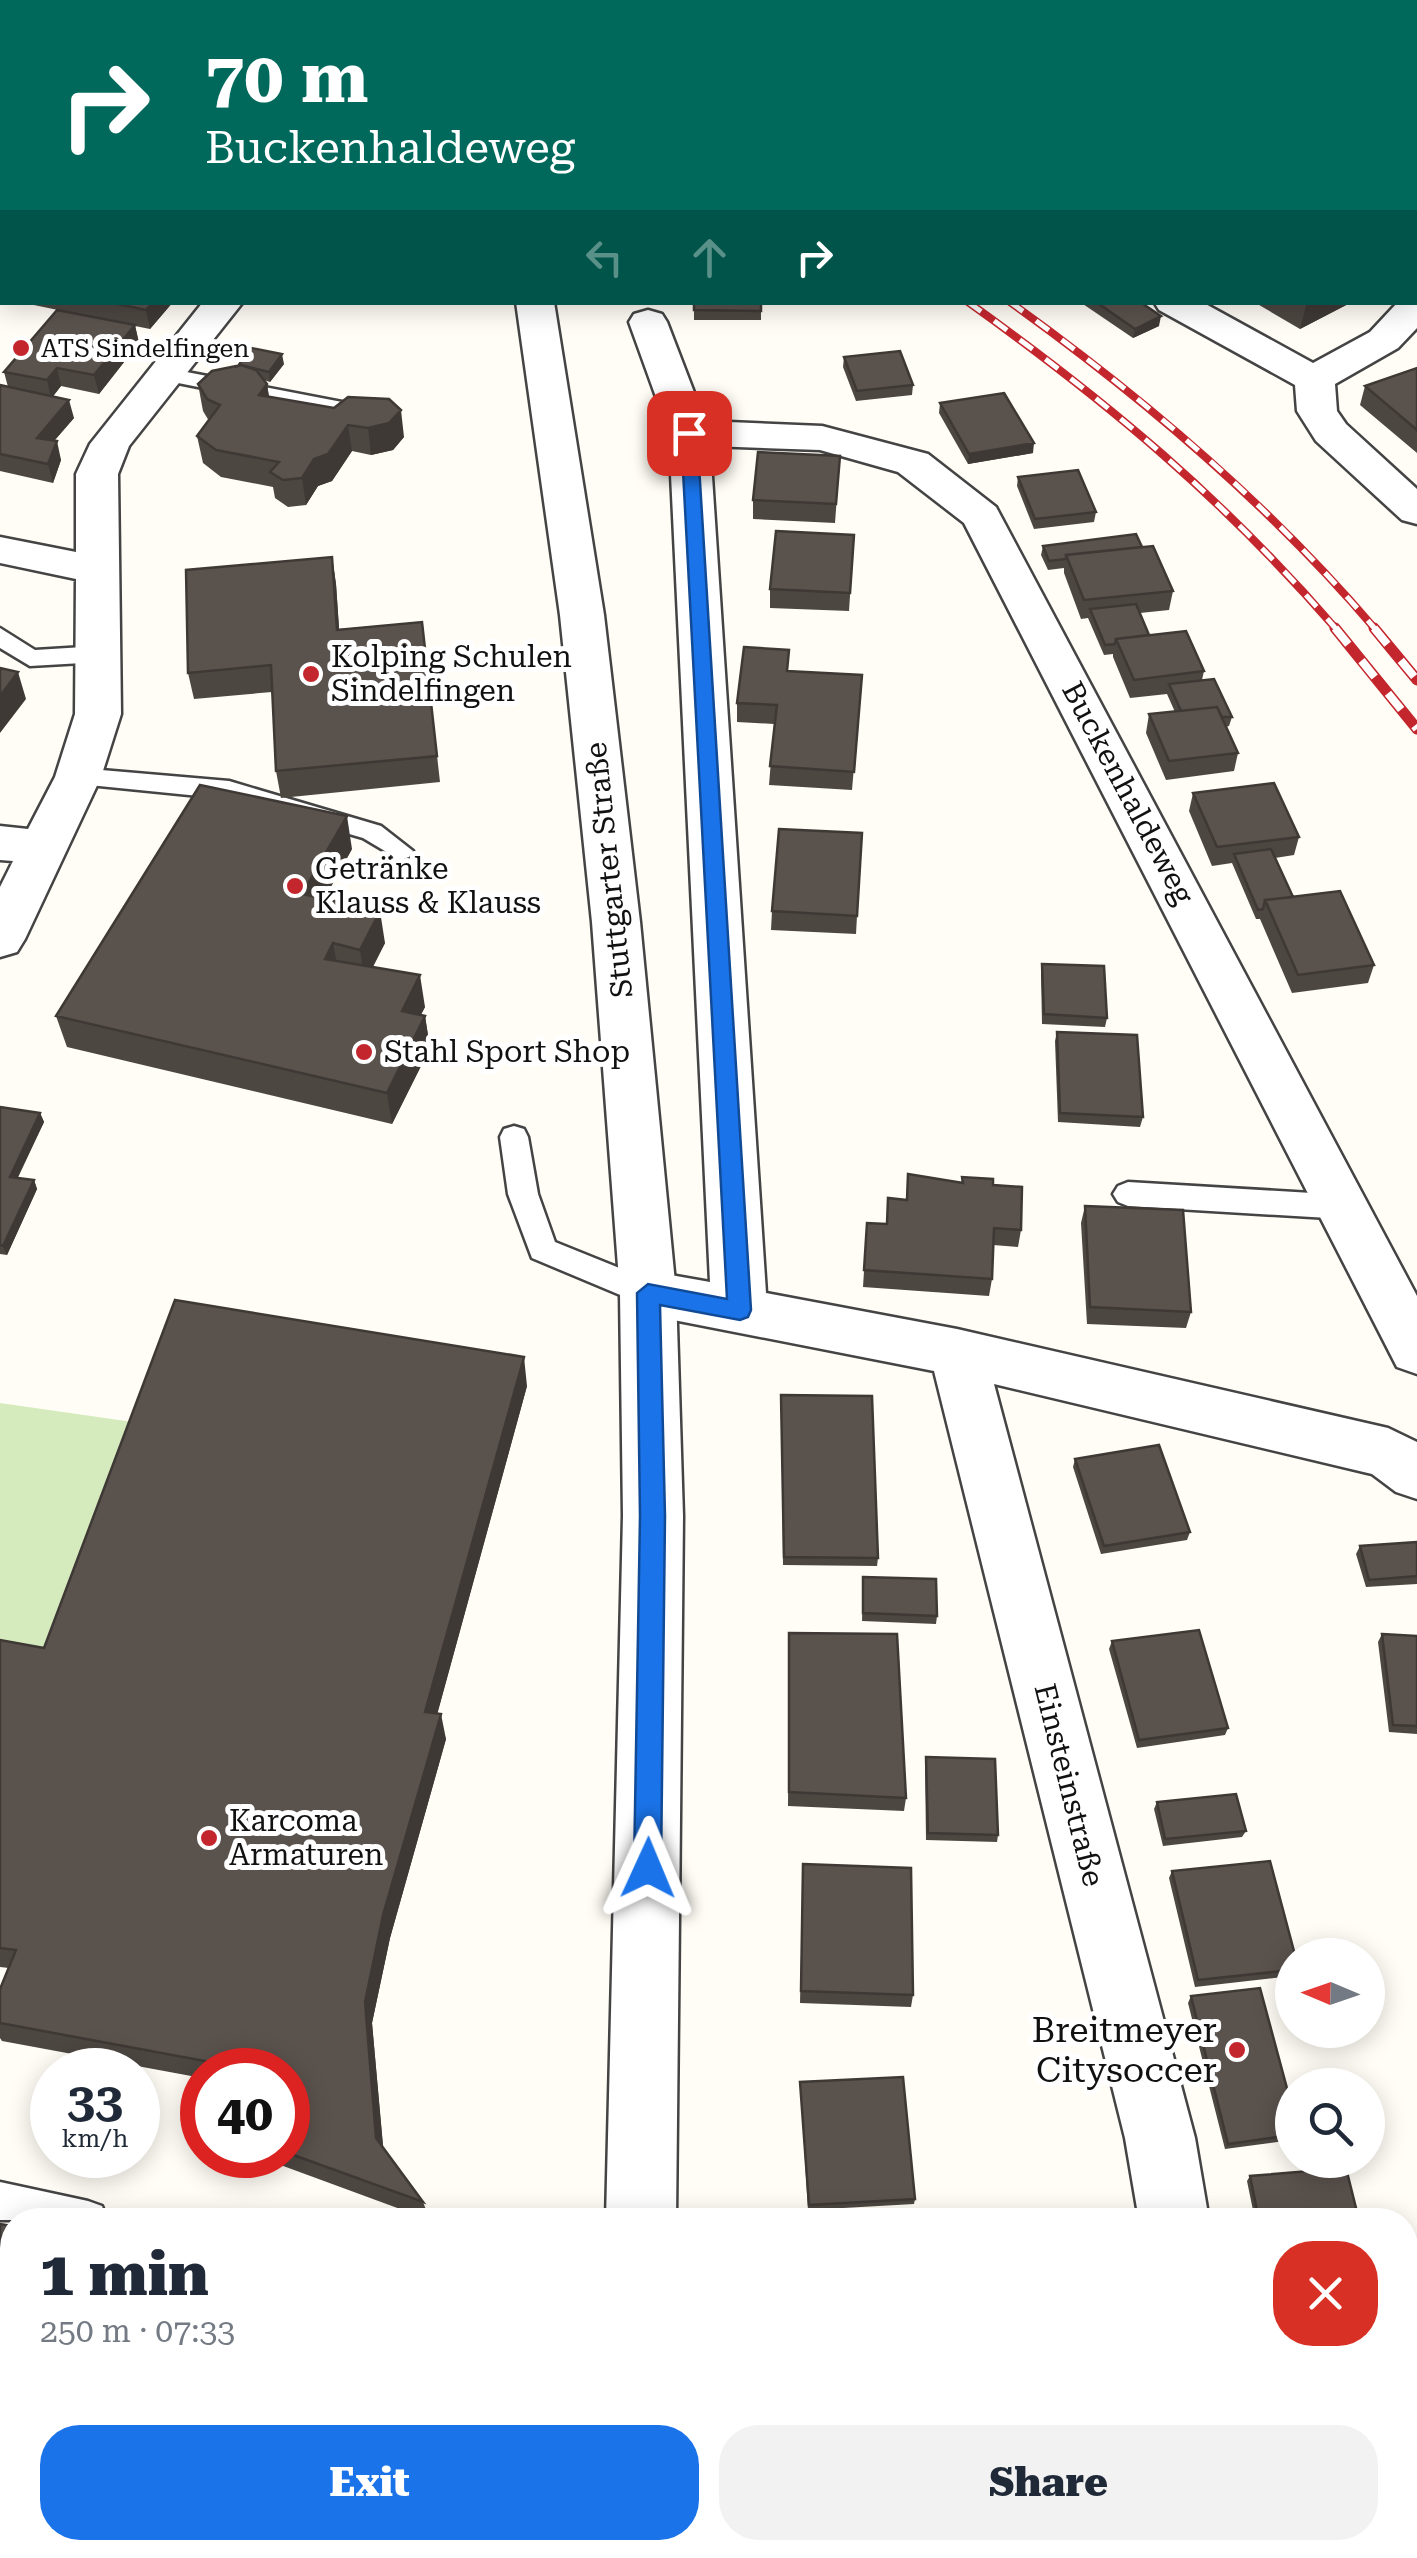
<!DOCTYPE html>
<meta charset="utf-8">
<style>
:root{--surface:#fff;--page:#f2f2f3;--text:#1f2937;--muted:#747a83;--accent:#1a73e8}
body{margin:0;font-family:"Roboto Serif",serif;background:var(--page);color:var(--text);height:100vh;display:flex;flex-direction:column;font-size:38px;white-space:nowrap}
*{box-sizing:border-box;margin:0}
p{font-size:32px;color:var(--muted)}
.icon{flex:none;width:55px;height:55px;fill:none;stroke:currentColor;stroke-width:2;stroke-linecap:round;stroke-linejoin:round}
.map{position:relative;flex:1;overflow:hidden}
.sheet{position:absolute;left:0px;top:2208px;width:1418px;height:352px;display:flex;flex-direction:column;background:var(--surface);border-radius:40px 40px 0 0;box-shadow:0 5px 25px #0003}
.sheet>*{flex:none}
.top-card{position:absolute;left:0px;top:0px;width:1418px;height:305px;box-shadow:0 5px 25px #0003;background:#00695c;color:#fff;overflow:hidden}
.needle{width:65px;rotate:272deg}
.buttons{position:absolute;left:1275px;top:1938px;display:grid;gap:20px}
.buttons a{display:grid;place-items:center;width:110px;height:110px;border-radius:50%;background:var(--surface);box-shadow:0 5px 25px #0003;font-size:50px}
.speed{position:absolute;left:30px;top:2048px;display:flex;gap:20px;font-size:50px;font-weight:700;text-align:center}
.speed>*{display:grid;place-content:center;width:130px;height:130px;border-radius:50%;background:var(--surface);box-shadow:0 5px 25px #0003;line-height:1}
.speed small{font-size:25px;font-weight:400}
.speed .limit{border:15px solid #d22;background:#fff;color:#111}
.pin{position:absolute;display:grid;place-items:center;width:85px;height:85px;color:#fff;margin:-42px;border-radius:20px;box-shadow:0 5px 15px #0006}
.me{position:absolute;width:110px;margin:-55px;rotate:1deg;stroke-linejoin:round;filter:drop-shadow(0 0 8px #0008)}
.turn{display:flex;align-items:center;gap:35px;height:210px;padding:0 40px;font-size:45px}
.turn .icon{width:130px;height:130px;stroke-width:2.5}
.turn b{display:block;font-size:70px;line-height:85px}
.lanes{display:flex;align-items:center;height:95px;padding:0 40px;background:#0003;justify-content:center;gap:50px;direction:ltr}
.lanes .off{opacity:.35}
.round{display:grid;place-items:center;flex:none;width:105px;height:105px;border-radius:40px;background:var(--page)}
.headline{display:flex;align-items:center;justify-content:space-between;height:170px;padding:0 40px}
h1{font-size:60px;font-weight:800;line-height:75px}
.cta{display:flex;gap:20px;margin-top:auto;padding:20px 40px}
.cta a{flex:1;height:115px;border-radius:40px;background:var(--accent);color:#fff;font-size:40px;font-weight:800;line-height:115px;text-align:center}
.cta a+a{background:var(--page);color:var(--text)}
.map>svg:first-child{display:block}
.green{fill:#d5ebbd}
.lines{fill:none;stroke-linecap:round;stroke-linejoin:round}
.stream{fill:#3f96cf;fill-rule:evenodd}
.service-casing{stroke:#444;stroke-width:5}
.minor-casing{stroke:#444;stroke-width:5}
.tertiary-casing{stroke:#444;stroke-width:5}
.service{fill:#fff;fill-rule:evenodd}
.minor{fill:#fff;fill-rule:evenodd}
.tertiary{fill:#fff;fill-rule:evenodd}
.rail-far1-casing{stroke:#c4262e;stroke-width:8}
.rail-casing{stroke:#c4262e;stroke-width:11}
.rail-far1{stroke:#fff;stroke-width:5;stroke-dasharray:16;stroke-linecap:butt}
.rail{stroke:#fff;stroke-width:8;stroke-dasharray:21;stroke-linecap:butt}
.wall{fill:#4d4742}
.shaded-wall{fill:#3f3936}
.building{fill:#5a524d;stroke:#3f3936;stroke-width:2.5}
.route{fill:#1a73e8;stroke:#114b97;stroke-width:2.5}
.poi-dot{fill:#c4262e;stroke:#fff;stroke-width:4}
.labels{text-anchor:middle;stroke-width:10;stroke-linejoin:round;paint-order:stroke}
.far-poi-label{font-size:25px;fill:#111;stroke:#fff;text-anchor:start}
.poi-label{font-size:30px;fill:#111;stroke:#fff;text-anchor:start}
.street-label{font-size:30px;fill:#111;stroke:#fff}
.near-poi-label{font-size:35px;fill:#111;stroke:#fff;text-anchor:end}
</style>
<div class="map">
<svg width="1417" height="2558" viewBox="0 0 1417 2558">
<rect width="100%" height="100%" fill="#fffdf5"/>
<path class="green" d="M0,1403l133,19 -92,249 -41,-7z"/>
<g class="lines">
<path class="stream" d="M0,178h2v8h-2z"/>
<g class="service-casing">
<path id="service" d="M1415,247h2v13h-2z
M166,368l176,34 11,7 -19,26 -8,2 -11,-7 13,-17 -170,-34 -3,-5 3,-5z
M0,628l35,22 65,-4 12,8 -12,8 -70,4 -30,-18z
M78,768l151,13 152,45 32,25 -4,6 -9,3 -37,-22 -134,-39 -160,-16 -4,-6 4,-6z
M514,1126l10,3 4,8 10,57 17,48 104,42 4,9 -4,9 -11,3 -11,-3 -105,-44 -24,-64 -8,-57 4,-8z
M1128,1182l217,13 10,4 5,8 -5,8 -10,4 -217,-13 -10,-4 -5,-8 5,-8z
M0,2182l88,19 14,5 5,14h-107z"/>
</g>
<g class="minor-casing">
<path id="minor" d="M1415,86h2v21h-2z
M1417,293v35l-19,20 -63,36 2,27 9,13 71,65v35l-15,-4 -86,-79 -19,-30 -2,-26 -136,-75 -5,-8h48l111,61 57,-31 28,-30h17z
M203,302h40l-114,144 -11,28 3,240 -20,63 -76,162 -8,13 -17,5v-70l13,-26 -13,-1v-34l28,3 27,-52 20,-63 1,-135 -76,-16v-26l76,15v-78l14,-30z
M648,310l14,4 5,8 38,99 117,5 106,28 68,53 421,789v78l-20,-7 -433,-844 -66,-51 -78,-22 -110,-4 56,847 191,36 431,99 29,14v57l-21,-7 -24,-18 -378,-90 201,754 14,82h-70l-14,-82 -191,-767 -286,-56 -20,-6 -8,-16 8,-16 20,-6 62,11 -41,-849 -40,-111 5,-8z
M1196,2548h76l2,10h-76z"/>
</g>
<g class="tertiary-casing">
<path id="tertiary" d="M512,0h34v2h-33z
M516,302h38l50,313 36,307 36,371 7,223 -7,704h-70l17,-704 -3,-223 -28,-371 -32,-307z
M605,2548h76v10h-76z"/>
</g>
<use href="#service" class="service"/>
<use href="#minor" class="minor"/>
<use href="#tertiary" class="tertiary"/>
<g class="rail-far1-casing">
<path id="rail-far1" d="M241,0l11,2
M308,0l11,2
M968,302c140,100 256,197 369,328
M1010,302c134,96 259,202 366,328"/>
</g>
<g class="rail-casing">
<path id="rail" d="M1335,628l82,101
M1374,628l43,52"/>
</g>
<use href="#rail-far1" class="rail-far1"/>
<use href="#rail" class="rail"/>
</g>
<path class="wall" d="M751,0h74l-2,2h-62z
M1415,111h2v60l-2,-1z
M33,302h140l-23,27 -15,-3 4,17 -40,51 -38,-8 -8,10 21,22 -20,23 7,19 -8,23 -53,-12v-86l8,2 -4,-15 73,-58 -43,-9z
M694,302h67v18h-67z
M1080,302h60l19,24 -26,12z
M1254,302h98l-52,27z
M844,357l69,28 -1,10 -56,6 -13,-34z
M284,364l-14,18 -6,-2 3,4 2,13 135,40 -11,13 -22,5 -19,-4 -20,30 -14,5 -12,19 -18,2 -13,-9 -2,-11 -52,-10 -18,-14 -6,-27 12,-15 -6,-10 -5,-27z
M1417,368v85l-57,-48 5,-19z
M940,403l93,50 -65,11 -29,-51z
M840,456l-5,67 -82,-4v-19z
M1018,477l78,35 -2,10 -60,7 -17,-43z
M854,535l-5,76 -79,-3v-19z
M1043,546l99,1 31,44 -4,19 -29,3 9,22 55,36 -2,9 30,37 -3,9 -3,1 12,26 -4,18 -68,9 -20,-47 3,-19 26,-2 -8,-18 -37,4 -17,-41v-3l-9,1 -16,-37 -7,1 -17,-46v-5l-16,2 -7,-15z
M332,557l4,27 3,45 83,-7 18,160 -159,16 -5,-27 -4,-79 -78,7 -6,-26z
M788,671l74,4 -10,115 -83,-5 5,-61 -37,-2v-19z
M1193,793l106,44 -5,18 -19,3 18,39 81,68 -6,18 -76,10 -32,-74h-4l-24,-56 -20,3 -23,-55z
M352,849l-28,50 61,44 -12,24 52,40 -5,8 5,1 5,32 -38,76 -325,-77 -11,-31z
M772,911l85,5 -1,18 -85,-4z
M1042,964l65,54 -2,9 -63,-3 -1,-51z
M1057,1032l86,85 -3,10 -82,-5 -3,-81z
M0,1107l40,6 4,9 -27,56 17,2 3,9 -30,66 -7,-1z
M908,1174l54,9v-6l31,8 28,45 -3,17 -25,-2 -1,34 -3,17 -126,-9 4,-64 19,1 20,-24z
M1085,1206l106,106 -5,16 -99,-4 -6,-101z
M527,1386l-90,328 9,25 -56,199 -18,85 11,124 40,55 7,18 -177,-65h35v-85h-86v8l-200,-37 -2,-3v-49l9,-21 -9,-1v-327l44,8z
M781,1395l97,163 -1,8 -94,-1z
M1075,1459l115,73 -3,8 -86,14 -28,-87z
M1417,1542v42l-51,3 -10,-33 4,-8z
M863,1577l74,39 -1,8 -74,-3z
M789,1633l117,165 -2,13 -116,-5z
M1382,1634l35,2v98l-28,-2 -11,-90z
M1112,1641l116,87 -3,7 -88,13 -28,-99z
M926,1757l72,78 -1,7 -71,-2 -1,-76z
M1157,1802l89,29 -4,6 -79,9 -9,-37z
M803,1864l110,131 -2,12 -111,-4z
M1172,1871l120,84v21l-97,11 -26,-109z
M1191,1996l101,111v33l-67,9 -37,-146z
M800,2082l115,117 -1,5 -106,6z
M1250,2176l109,44h-104l-8,-39z
M0,2224l12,2v202l-12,-2z
M1330,2548h75l12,10h-85z"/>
<path class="shaded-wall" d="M810,0h15l-2,2h-13z
M995,0h16v2h-19z
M153,302h20l-23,27 -4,-19z
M1307,302h45l-52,27z
M1161,316l-2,10 -26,12 2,-9z
M135,325l4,18 -40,51 -5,-19z
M282,354l2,10 -14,18 -1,-10z
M57,368l4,18 -10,13 -4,-19z
M267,384l4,26 -12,-15z
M69,400l5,18 -33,38 -4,-18z
M401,410l3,27 -11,13 -22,5 -3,-27z
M348,425l4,26 -20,30 -14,5 -12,19 -4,-27 12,-19z
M57,441l4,19 -8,23 -5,-19z
M1034,443l-1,10 -65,11 1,-10z
M332,557l4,27 5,72 -4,-26z
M18,672l8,27 -26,34v-37z
M347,816l5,33 -43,77 -7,-32z
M380,911l5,32 -20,38 -5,-31z
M333,943l6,32 -14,-16z
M420,975l5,32 -18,36 -5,-32z
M425,1016l5,32 -38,76 -5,-31z
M40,1113l4,9 -30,64 -4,-9z
M34,1180l3,9 -30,66 -4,-9z
M524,1357l3,29 -96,351 -6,-25z
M441,1714l5,25 -56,199 -18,85 12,133 -8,-18 -11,-136 18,-87z"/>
<path class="building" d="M393,0h14l9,2h-26z
M729,0h14l10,2h-27z
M844,0h34l-2,2h-35z
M933,0h62l-3,2h-61z
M1162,0h49l-2,2h-39z
M1216,0h49v1l-3,1h-48z
M1303,0h28l10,2h-40z
M1415,20h2v37h-2z
M0,111h2v26l-2,3z
M1415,111h2v41l-2,-1z
M108,302h45l-7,8z
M694,302h67v9l-67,-1z
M1096,302h44l21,14 -26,13z
M57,310l78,15 -41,50 -37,-7 -10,12 -43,-8z
M251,348l31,6 -13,18 -28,-7 -3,1z
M900,351l13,34 -56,6 -13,-34z
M241,365l15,5 11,14 -8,11 75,13 14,-11 41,2 12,11 -12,13 -21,5 -20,-3 -20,29 -14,5 -12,19 -19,2 -13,-8 9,-10 -63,-12 -19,-14 23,-31 -13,-6 -9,-15 14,-13z
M1417,368v62l-52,-44z
M0,385l69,15 -32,38 20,3 -9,23 -48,-10z
M1004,393l30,50 -65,11 -29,-51z
M758,452l82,4 -4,48 -83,-4z
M1078,470l18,42 -61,7 -17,-42z
M776,531l78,4 -4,58 -80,-4z
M1136,534l6,13 -76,8v4l-17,2 -6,-15z
M1153,546l20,45 -89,9 -18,-45z
M332,557l5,73 85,-8 15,134 -161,15 -5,-106 -83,8 -2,-103z
M1136,604l13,31 -33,4 -1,5 -10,1 -15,-36z
M1186,631l18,40 -70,9 -18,-41z
M744,647l45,3 -2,21 75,4 -8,97 -84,-6 7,-61 -40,-2z
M0,668l18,4 -18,24z
M1214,679l18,38h-10l-5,-10 -36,4 -12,-27z
M1217,707l21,46 -69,8 -20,-47z
M1274,783l25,54 -82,10 -24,-54z
M200,785l147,31 -45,78 78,17 -20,39 -27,-7 -8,16 95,16 -18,36 23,5 -38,77 -331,-77z
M779,829l83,4 -5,83 -85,-5z
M1271,849l22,48 -28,3 -2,9 -5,1 -24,-56z
M1340,891l34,74 -76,10 -33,-75z
M1042,964l62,2 3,52 -63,-4z
M1057,1032l80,3 6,82 -83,-4z
M0,1107l40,6 -30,64 24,3 -31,66 -3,-1z
M908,1174l55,9 -1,-6 31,2v6l29,2 -1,43 -27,-2 -2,51 -128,-9 3,-47 20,1 1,-26 19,2z
M1085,1206l98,4 8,102 -101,-5z
M175,1300l349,57 -99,355 16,2 -58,201 -18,87 11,136 47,64 -135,-49v-83h-35l-253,-47v-34l16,-39 -16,-2v-308l44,8z
M781,1395l91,1 6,162 -94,-1z
M1159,1445l31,87 -86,14 -29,-87z
M1417,1542v34l-48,4 -9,-34z
M863,1577l73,2 1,37 -74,-3z
M1199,1630l29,98 -89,12 -27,-99z
M789,1633l108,1 9,164 -117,-6z
M1382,1634l35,2v90l-24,-1z
M926,1757l69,2 3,76 -70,-2z
M1236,1794l10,37 -81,8 -8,-37z
M1270,1861l25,94h-3v15l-94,10 -26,-109z
M803,1864l108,4 2,127 -112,-4z
M1260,1988l32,119v28l-64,9 -37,-148z
M903,2077l12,122 -106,6 -9,-123z
M1346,2168l13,52h-100l-9,-44z
M1081,2215v5h-80v-4z
M0,2224l12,2v190l-12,-3z
M1417,2425v133h-80l-2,-10h70v-122z
M838,2548h122v10h-121z"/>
<path class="route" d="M689,428l8,5 54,877 -3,7 -8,3 -80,-15 5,211 -4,352 -4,9 -9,4 -10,-4 -4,-9 6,-352 -3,-223 11,-9 79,15 -46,-866z"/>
<g class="poi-dot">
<circle cx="21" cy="348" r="10"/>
<circle cx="311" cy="674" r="10"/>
<circle cx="295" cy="886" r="10"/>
<circle cx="364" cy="1052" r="10"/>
<circle cx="209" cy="1838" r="10"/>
<circle cx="1237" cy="2050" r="10"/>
</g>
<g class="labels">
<g class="far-poi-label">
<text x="41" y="357">ATS Sindelfingen</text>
</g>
<g class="poi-label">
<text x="331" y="667">Kolping Schulen<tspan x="331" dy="34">Sindelfingen</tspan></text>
<text x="315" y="879">Getränke<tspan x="315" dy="34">Klauss &amp; Klauss</tspan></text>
<text x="384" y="1062">Stahl Sport Shop</text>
<text x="229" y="1831">Karcoma<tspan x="229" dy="34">Armaturen</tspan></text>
</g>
<g class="street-label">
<text transform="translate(1128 793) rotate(62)" y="10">Buckenhaldeweg</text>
<text transform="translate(609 870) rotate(-96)" y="10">Stuttgarter Straße</text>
<text transform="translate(1069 1785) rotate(76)" y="10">Einsteinstraße</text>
</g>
<g class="near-poi-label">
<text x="1217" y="2042">Breitmeyer<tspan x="1217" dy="40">Citysoccer</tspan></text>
</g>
</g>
</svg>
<div class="buttons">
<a><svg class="needle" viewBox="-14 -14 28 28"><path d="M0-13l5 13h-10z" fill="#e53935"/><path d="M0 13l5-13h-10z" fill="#747a83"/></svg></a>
<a><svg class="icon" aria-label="search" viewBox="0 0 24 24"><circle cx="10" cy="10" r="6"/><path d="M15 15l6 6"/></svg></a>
</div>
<div class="speed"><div>33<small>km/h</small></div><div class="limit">40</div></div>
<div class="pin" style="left:689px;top:433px;background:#d93025"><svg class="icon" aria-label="arrive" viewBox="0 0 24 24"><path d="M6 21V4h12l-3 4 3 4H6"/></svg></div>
<svg class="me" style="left:648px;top:1868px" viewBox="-20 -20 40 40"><path d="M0-17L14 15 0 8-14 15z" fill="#1a73e8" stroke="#fff" stroke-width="4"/></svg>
<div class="top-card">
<div class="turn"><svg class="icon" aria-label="right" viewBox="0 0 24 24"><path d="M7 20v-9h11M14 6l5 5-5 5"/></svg><div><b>70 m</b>Buckenhaldeweg</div></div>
<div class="lanes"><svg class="icon off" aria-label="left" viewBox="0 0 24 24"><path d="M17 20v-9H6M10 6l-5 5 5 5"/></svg><svg class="icon off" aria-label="ahead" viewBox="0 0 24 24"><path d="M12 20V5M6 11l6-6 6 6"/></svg><svg class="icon" aria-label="right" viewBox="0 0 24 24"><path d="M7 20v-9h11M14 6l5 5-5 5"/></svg></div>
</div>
<section class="sheet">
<div class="headline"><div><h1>1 min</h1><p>250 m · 07:33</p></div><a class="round" style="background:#d93025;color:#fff"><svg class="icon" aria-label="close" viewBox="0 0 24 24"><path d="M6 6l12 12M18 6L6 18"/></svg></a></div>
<div class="cta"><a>Exit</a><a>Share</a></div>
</section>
</div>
